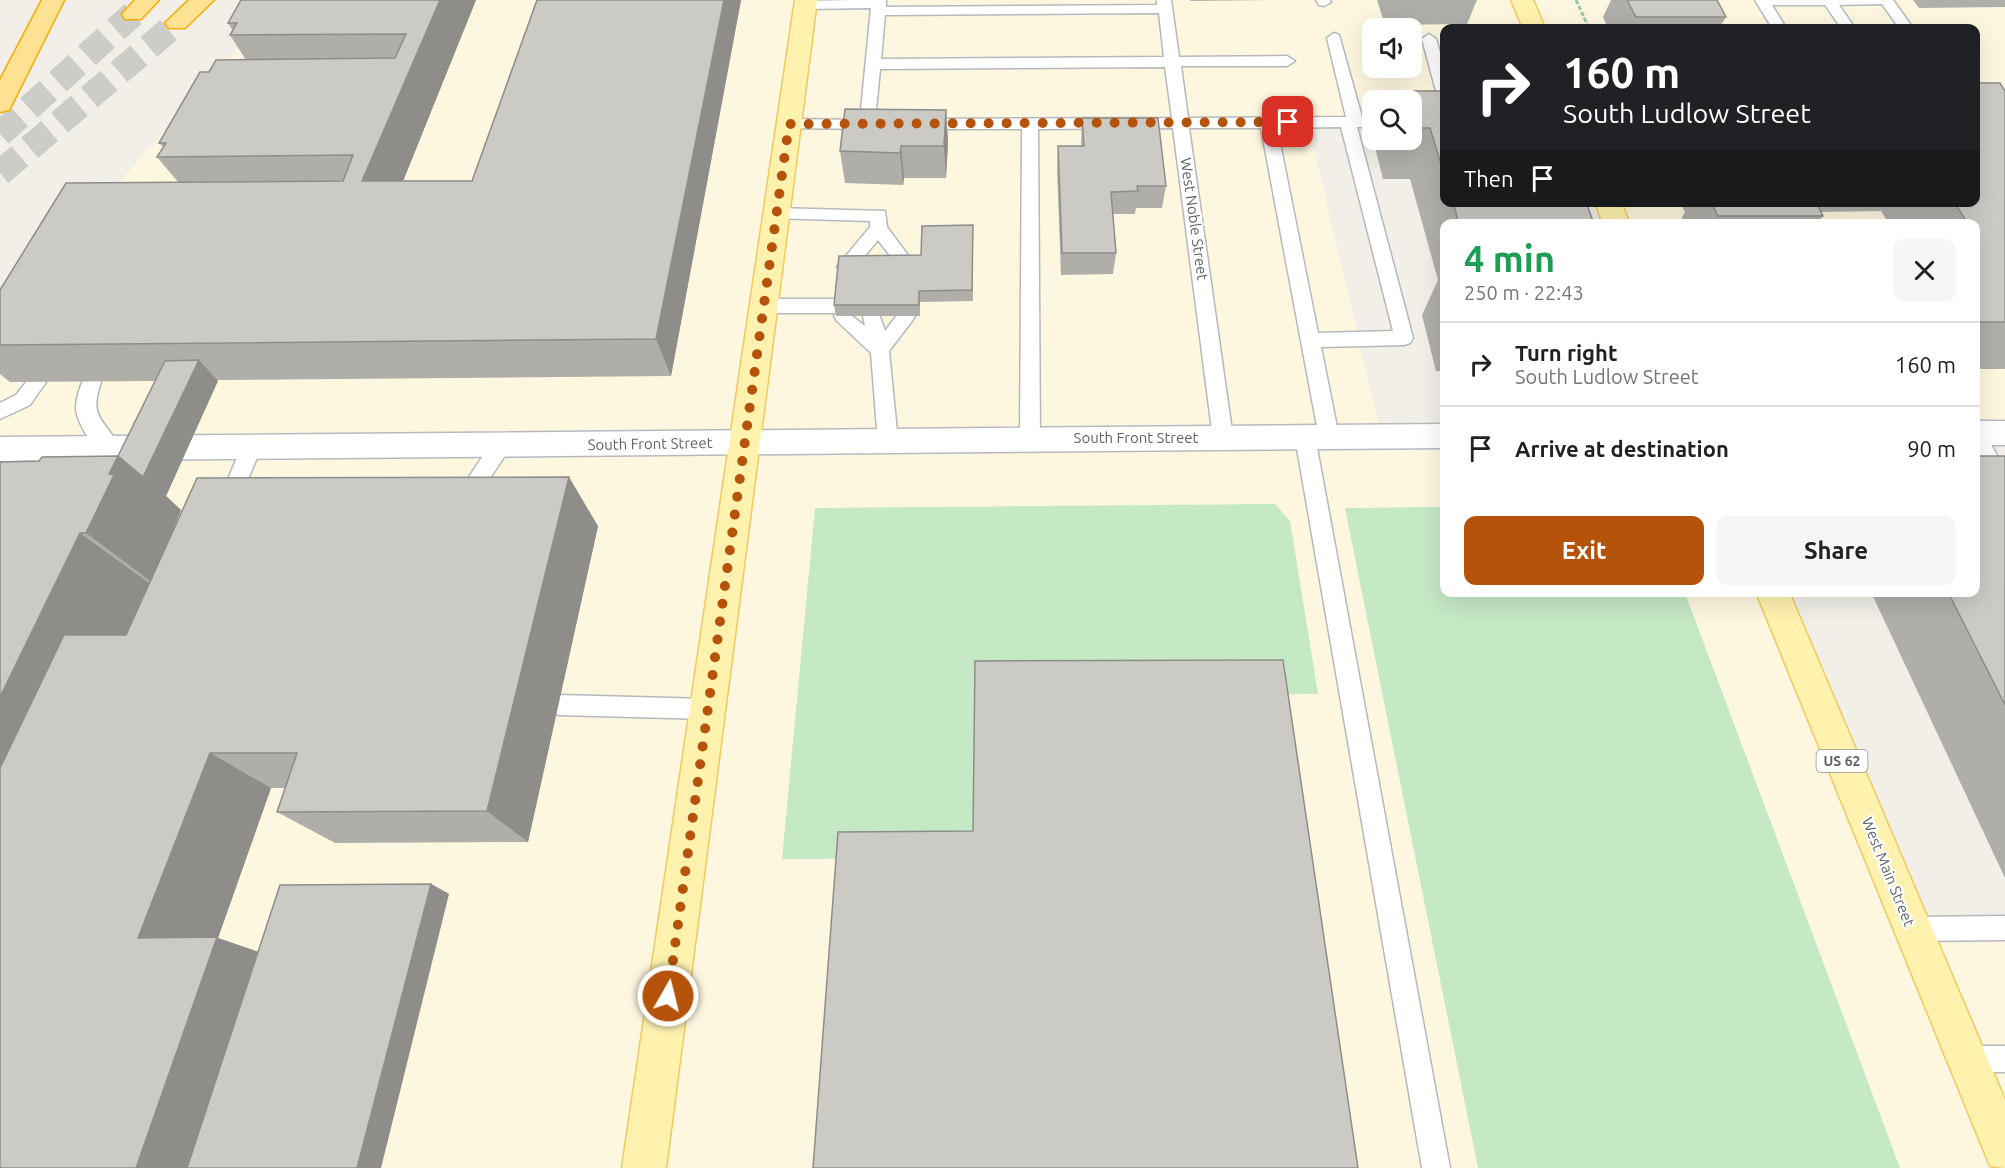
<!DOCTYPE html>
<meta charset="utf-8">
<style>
:root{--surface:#fff;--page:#f6f6f6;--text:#202124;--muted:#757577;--line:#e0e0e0;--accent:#b45309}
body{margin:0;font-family:Ubuntu,sans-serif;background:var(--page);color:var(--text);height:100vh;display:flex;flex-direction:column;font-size:22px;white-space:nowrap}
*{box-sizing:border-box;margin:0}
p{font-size:20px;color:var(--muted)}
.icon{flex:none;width:33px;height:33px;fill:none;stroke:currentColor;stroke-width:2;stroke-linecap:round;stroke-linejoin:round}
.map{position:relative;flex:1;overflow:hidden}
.details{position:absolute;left:1440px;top:219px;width:540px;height:378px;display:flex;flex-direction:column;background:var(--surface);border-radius:12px;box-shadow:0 6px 24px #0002}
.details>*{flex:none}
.hud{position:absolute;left:1440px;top:24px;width:540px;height:183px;border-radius:12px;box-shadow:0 6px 24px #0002;background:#202124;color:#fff;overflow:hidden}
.controls{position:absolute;left:1362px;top:18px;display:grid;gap:12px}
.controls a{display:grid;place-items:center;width:60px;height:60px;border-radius:12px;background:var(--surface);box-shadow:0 6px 24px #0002;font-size:30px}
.pin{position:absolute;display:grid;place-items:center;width:51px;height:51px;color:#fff;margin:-26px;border-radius:12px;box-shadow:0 3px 9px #0006}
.me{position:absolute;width:66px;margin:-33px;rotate:8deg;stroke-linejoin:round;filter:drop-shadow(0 0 4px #0008)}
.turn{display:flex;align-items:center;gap:21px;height:126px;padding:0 24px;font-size:27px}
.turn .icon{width:78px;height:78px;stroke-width:2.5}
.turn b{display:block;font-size:42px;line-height:51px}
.then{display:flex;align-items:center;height:57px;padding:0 24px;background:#0003;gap:12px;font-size:22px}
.round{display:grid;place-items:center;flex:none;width:63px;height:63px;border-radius:12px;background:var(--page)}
.head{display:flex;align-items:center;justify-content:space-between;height:102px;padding:0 24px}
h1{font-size:36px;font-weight:700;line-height:45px;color:#1e9e55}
.cta{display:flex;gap:12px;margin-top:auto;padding:12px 24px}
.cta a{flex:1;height:69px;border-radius:12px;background:var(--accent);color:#fff;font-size:24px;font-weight:700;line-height:69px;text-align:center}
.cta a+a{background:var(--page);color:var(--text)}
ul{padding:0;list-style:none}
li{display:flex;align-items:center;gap:18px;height:84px;padding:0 24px;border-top:2px solid var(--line)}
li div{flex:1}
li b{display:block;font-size:22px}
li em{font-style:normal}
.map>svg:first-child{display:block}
.commercial{fill:#fef7e0;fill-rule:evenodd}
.green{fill:#c5e8c5}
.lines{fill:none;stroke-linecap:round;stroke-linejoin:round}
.highway-tunnel{stroke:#ccccc8;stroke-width:26;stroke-dasharray:26 13;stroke-linecap:butt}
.lane-casing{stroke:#b5b8bc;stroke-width:3}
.secondary-casing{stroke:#b6babf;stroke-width:3}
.primary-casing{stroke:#f2c960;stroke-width:3}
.highway-casing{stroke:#f9ab00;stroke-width:3}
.path{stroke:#9cc7a9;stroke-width:3;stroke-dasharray:4.5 2;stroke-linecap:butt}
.lane{fill:#fff;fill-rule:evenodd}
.secondary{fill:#fff;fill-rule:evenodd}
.primary{fill:#fff2af;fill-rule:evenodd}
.highway{fill:#fde293;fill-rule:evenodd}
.wall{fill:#afaea9}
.shaded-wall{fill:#8f8d8a}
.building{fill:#cccac5;stroke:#8f8d8a;stroke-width:1.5}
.route{stroke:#b45309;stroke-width:10;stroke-dasharray:0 18}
.labels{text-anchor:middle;stroke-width:4.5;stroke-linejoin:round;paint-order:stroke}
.shield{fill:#fff;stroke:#8f9295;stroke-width:1.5}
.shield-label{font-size:14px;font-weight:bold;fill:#5f6368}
.street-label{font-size:15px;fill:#5f6368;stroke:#fff}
</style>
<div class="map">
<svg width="2005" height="1168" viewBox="0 0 2005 1168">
<rect width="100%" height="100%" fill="#f1efe8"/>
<path class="commercial" d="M280,0h1725v436h-29v-212l-364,-1 -9,-20 373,-1v-174h-532v98l-32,-26h-40v27l-63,1 72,305h63v74l-99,2 133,659h-1478v-860l108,-113zM1372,28h40v40h-40z
M1685,593h90l139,331 91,-1v245h-105z"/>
<path class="green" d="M1275,504l15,17 28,173 -341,2 -2,162 -193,1 33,-351z
M1444,507v85l241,1 215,575h-422l-133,-660z"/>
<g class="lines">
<path class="highway-tunnel" d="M0,134l133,-120
M0,173l177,-150"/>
<g class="lane-casing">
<path id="lane" d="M853,0h33v7l271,-2v-5h14l8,57 108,-1 8,5 -8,5h-106l7,52 158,-1 -19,-79 7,-5 5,2 23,82h10v10h-15l56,211 -3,5 -6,2 -83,2 18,90 -3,5 -7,3 -7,-3 -3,-5 -58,-309h-72l44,310 -3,5 -7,3 -7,-3 -3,-5 -40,-310 -135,1 2,310 -3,5 -7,3 -7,-3 -3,-5 2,-310h-102l-8,-5 8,-5 252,-1 -7,-51 -285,2 -5,52 4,4 -2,4 -94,-1 -2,-4 2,-4 6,-1 71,1 11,-112 -66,1 -7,-4 7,-4zM1159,13l5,44 -283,2 4,-44zM1341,127l52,204 -75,2 -41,-205z
M1316,0h14l1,2 -7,4 -5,-1z
M1755,0h138l20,28h-14l-17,-24 -43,1 16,23h-14l-16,-23h-53l14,23h-14z
M1429,34l7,5 8,27v30l-8,-5 -14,-52z
M776,208l109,3 2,16 29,39 -3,4h-12l-23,-30 -26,31h-12l-3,-4 3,-4 30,-36v-6l-100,-3 -2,-4z
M763,299h74l6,2 3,5 -2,4 21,16 -2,-10 3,-5h12l7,20 15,-20h12l3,5 -3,5 -23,30 9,91 -3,5 -7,3 -7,-3 -3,-5 -7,-89 -34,-32 -3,-5 2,-3h-73l-6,-2 -3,-5 3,-5z
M37,375l7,2 2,5 -16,23 -30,14v-16l16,-8 14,-18z
M92,375l7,2 2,5c-13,38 4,36 19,66l-3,6c-19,6 -39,-28 -41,-45 0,-11 4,-23 9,-32z
M1976,427l7,3 22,40v26l-7,-2 -22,-42z
M1305,429l7,3 3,5 135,731h-28l-127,-731 3,-5z
M501,437l7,2 3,6 -3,6 -37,56 -7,2 -7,-2 -3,-6 3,-6 37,-56z
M251,440l7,2 3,6 -23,55 -3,6 -7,2 -7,-2 -3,-6 23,-55 3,-6z
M559,695l149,4 8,3 3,7 -3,7 -8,3 -149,-4 -8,-3 -3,-7 3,-7z
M2005,916v24l-94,1 -9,-3 -3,-9 3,-9 9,-3z
M1965,1046h40v26h-40l-9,-4 -4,-9 4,-9z"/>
</g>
<g class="secondary-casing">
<path id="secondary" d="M1976,421h29v24h-29z
M1444,424v24l-1444,13v-24z"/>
</g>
<g class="primary-casing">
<path id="primary" d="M795,0h22l-151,1168h-44z
M1511,0h22l12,28h-22z
M1595,202h26l9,22h-27z
M1756,592h33l216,508v68l-15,-2z"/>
</g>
<g class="highway-casing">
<path id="highway" d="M42,0h22l-55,110 -9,2v-32z
M135,0h24l-18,19h-16l-3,-5z
M189,0h25l-29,28h-16l-4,-5z"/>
</g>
<path class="path" d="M1576,0l13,28"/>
<use href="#lane" class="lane"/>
<use href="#secondary" class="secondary"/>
<use href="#primary" class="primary"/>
<use href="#highway" class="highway"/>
</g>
<path class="wall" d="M476,0l-73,181h69l65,-181h204l-70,376 -453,4 -52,116 15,14 -6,15 423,1 -70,316 -193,1 -58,-31 8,-24h-14l-53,150 40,14 173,-68 18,10 -449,274 39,-707 79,-5 37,-75 -145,1 -10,-8v-84l178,-108 -21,-25 6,-10 -4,-4 50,-71 37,-12 -16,-25 3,-4 -5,-8z
M1190,0h83l-82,1z
M1377,0h100l-10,24 -82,1z
M1611,0h106l9,17 -7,11h-111l-5,-11z
M1913,0h92v7l-86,1z
M1392,91h52v111h142l8,22h-150v147h-8l-14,-56 16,-35 -28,-101h-27l-9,-36 1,-3h37v-40h-23z
M2005,91v278h-29v-145h-87l-8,-13 -60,1 2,4 -6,8h-133l-2,-7 3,-5 -5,-10h296z
M946,110l2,32 -2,36h-42l-1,7 -58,-2 -5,-32z
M1082,118l84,68 -4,22h-26l-1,6h-22l3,39 -3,21 -52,1 -4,-106 1,-23h23z
M973,237v64l-53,1v14h-84l-2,-11 87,-50z
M2005,456v422l-134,-286h105z"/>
<path class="shaded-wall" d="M440,0h36l-89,221 -25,-40z
M724,0h17l-70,376 -15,-37z
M946,110l2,32 -2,36 -2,-32z
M901,146l3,32 -1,7 -3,-32z
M199,360l19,21 -52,115 15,14 -6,15 3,2 -25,56 -67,-50 23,-59 9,-18z
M569,477l29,49 -70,316 -41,-31z
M80,533l69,50 -103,232 -46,-19v-99z
M210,753l61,35 -53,150 64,22 -65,208h-81l2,-230z
M431,884l18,10 -68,274h-24z"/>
<path class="building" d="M241,0h199l-78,181h110l65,-181h187l-68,339 -656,6v-55l66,-107 277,-2 10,-26 -196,2 9,-14h-7l41,-71h9l7,-12 179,-2 11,-24 -176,1 7,-12h-9z
M1627,0h90l9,17h-90z
M1976,83h24l5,8v231h-29v-98h-8l-14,-22h22z
M1392,91h52v83l-14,-46h-18v-28h-17z
M845,109l101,1 -2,36h-43l-1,7 -60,-2z
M1082,118h76l8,68h-29l1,5 -27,1 5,61h-54l-4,-107h26z
M1453,202h133l8,22h-135z
M1711,202h105l7,14h-105z
M973,225l-1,65 -53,1v14h-85l5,-49 82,-1 1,-29z
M199,360l-56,117 -25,-21 47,-95z
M118,456l-9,18 5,1 -28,58h-6l-80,164v-235l39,-1 3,-4z
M1976,456h29v249l-57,-113h28z
M569,477l-82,334 -210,1 20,-59h-87l-72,185 79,-1 -81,231h-136v-400l64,-133h62l71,-157z
M1283,660l75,508h-545l25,-336 135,-1 2,-170z
M431,884l-74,284h-170l93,-283z"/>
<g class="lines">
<path class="route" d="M668,996l121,-872 499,-2"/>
</g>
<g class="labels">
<rect class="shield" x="1816.5" y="750" width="51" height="22" rx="4.5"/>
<g class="shield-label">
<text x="1842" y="766">US 62</text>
</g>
<g class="street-label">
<text transform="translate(1194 219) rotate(82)" y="5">West Noble Street</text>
<text x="1136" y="443">South Front Street</text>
<text transform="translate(650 444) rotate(-1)" y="5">South Front Street</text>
<text transform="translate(1888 872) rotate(68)" y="5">West Main Street</text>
</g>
</g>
</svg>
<div class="controls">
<a><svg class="icon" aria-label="sound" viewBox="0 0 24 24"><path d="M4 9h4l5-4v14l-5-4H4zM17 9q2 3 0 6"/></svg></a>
<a><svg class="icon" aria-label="search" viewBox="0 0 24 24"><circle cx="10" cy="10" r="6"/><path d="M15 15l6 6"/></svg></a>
</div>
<div class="pin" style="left:1288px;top:122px;background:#d93025"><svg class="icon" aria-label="arrive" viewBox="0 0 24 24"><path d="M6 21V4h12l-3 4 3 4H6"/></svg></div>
<svg class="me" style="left:668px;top:996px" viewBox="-20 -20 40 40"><circle r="17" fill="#b45309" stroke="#fff" stroke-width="3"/><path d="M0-11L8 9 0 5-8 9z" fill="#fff"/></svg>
<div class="hud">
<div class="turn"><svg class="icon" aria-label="right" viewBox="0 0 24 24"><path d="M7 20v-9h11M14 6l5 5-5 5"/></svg><div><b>160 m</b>South Ludlow Street</div></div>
<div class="then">Then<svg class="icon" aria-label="arrive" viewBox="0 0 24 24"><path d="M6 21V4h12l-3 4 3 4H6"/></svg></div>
</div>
<section class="details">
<div class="head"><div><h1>4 min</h1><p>250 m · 22:43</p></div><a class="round"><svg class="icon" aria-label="close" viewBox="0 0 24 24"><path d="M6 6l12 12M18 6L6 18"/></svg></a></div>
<ul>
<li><svg class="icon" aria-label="right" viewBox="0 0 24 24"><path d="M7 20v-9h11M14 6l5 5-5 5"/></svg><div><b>Turn right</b><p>South Ludlow Street</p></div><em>160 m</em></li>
<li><svg class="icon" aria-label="arrive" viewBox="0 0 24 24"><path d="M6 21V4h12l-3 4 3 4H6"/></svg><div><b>Arrive at destination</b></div><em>90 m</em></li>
</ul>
<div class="cta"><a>Exit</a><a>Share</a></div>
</section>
</div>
